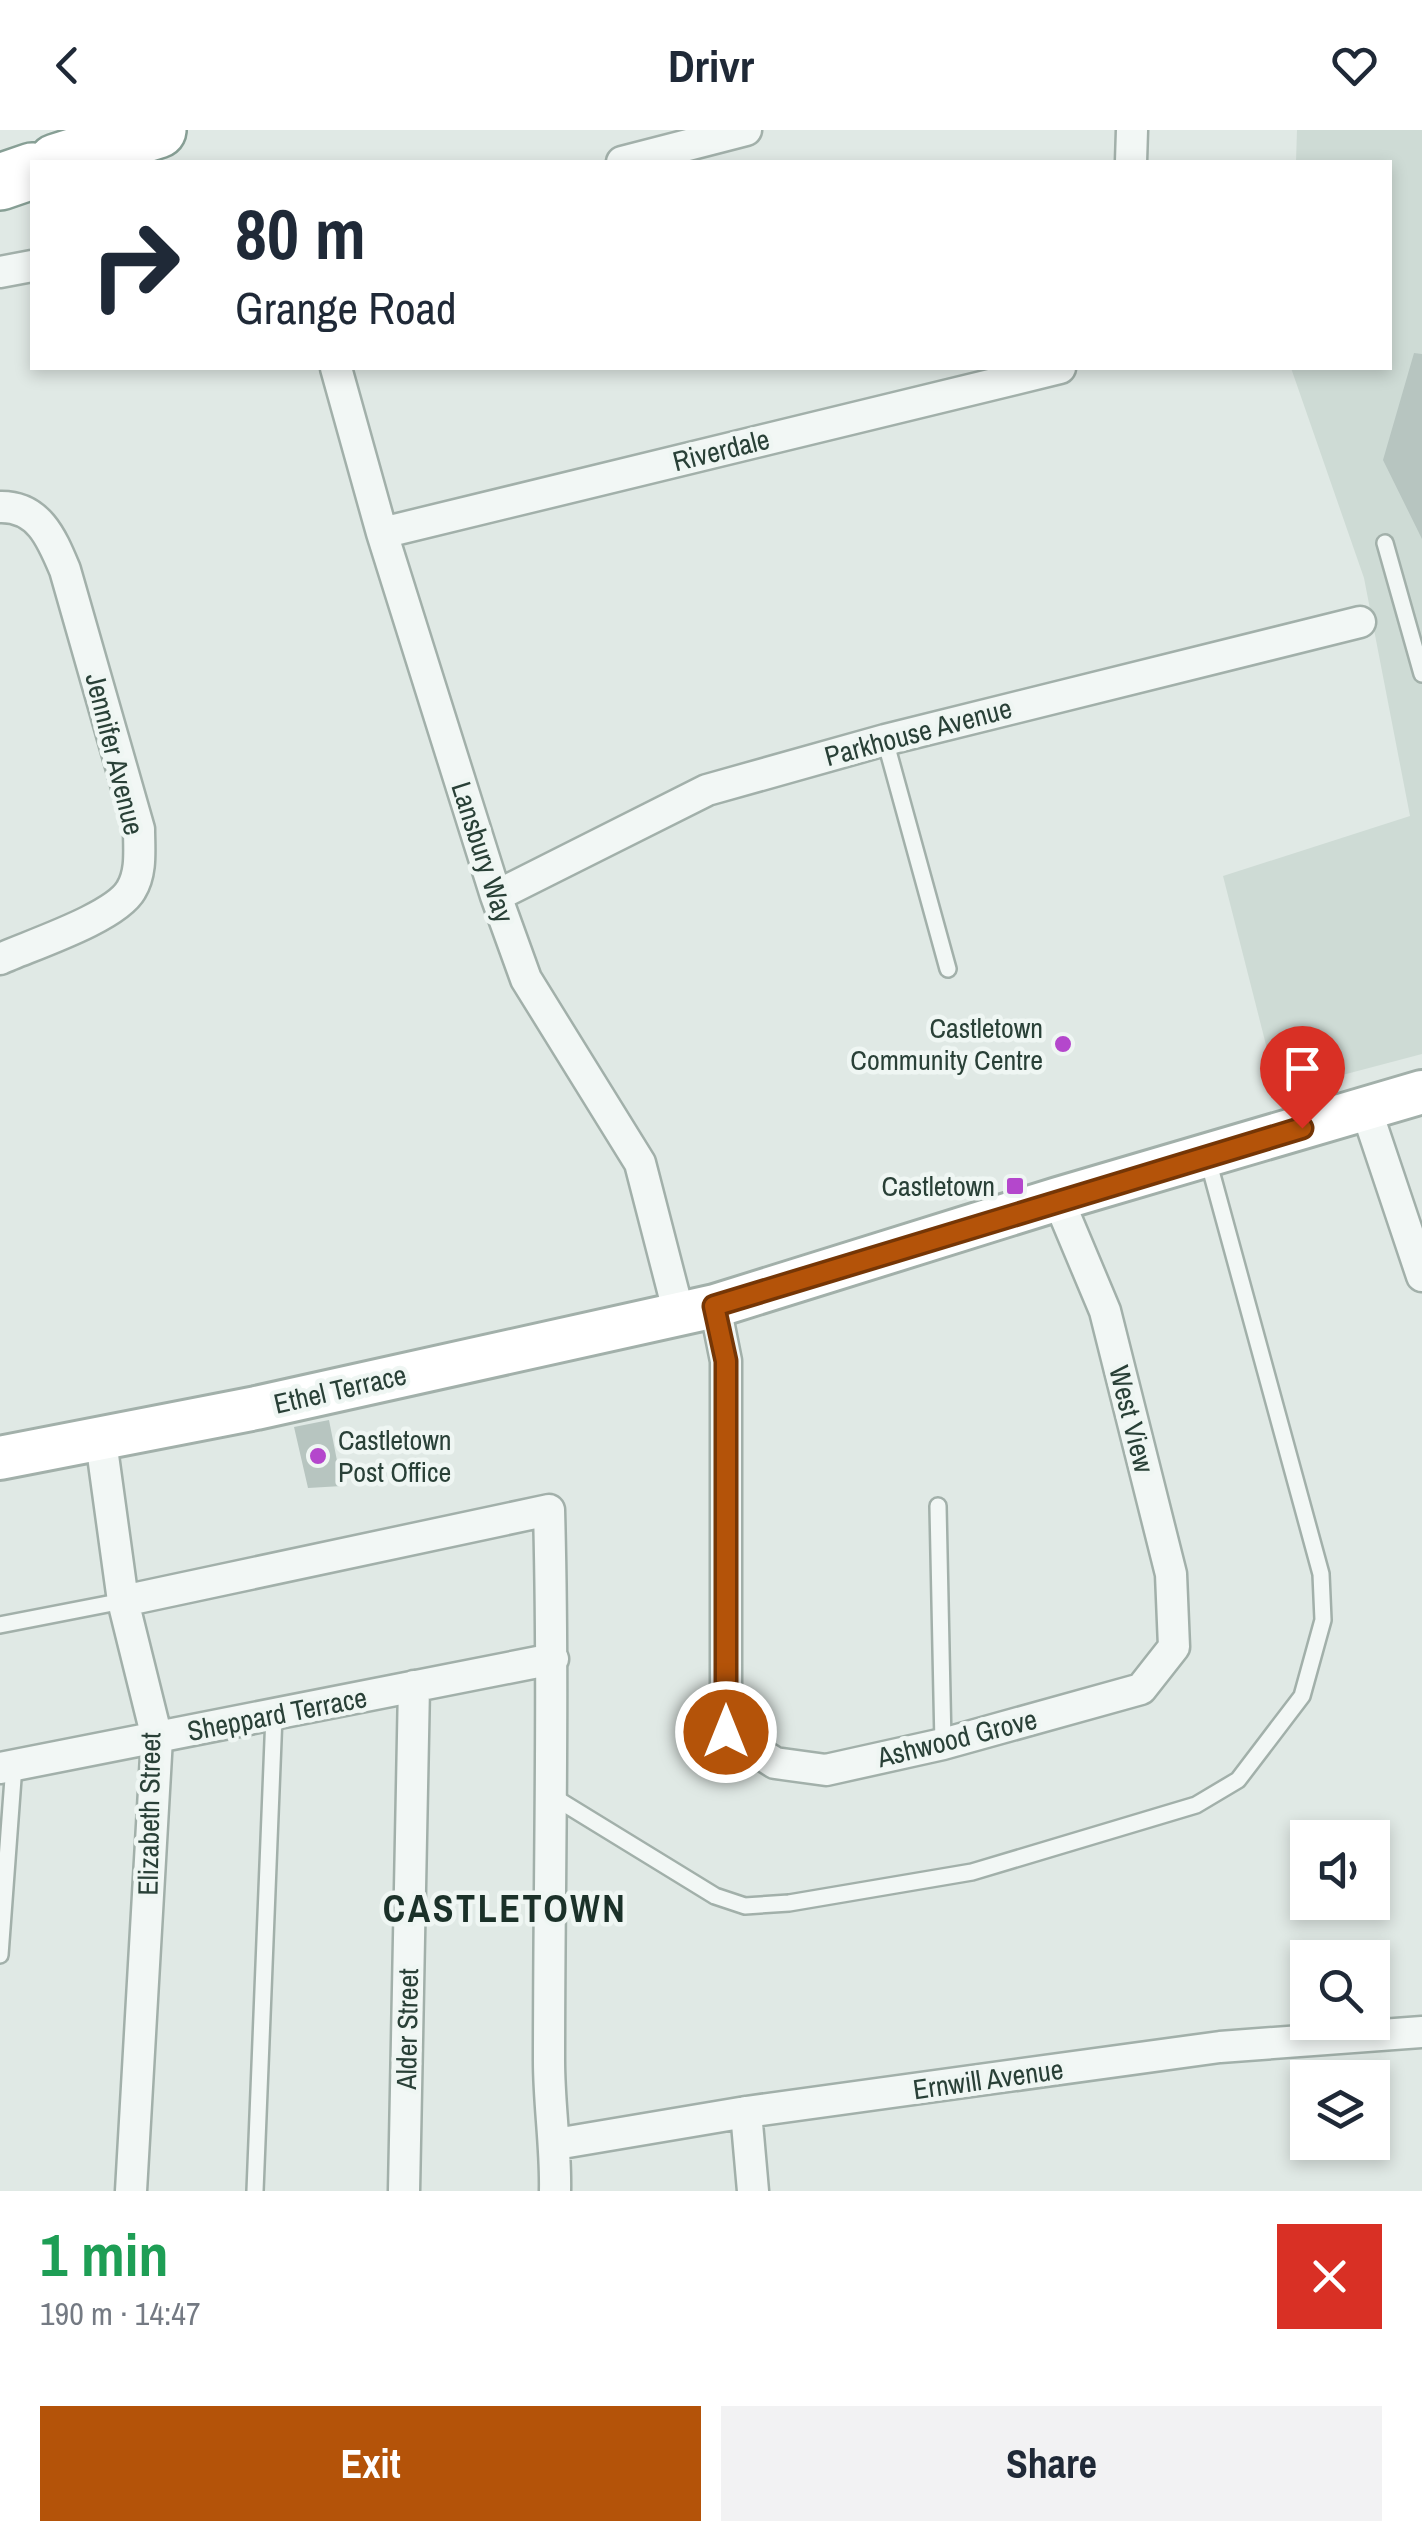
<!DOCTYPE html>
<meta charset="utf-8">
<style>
:root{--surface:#fff;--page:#f2f2f3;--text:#1f2937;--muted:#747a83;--accent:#b45309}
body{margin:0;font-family:"Archivo Narrow",sans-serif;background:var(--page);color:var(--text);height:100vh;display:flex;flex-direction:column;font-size:38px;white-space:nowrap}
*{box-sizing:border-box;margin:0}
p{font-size:32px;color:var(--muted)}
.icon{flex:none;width:55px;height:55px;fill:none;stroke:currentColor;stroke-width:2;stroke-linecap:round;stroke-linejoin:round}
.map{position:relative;height:2061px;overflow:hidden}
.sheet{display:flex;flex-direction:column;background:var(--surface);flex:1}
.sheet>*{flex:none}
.banner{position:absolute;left:30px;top:30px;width:1362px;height:210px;border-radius:0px;box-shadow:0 5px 15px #0003;background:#fff;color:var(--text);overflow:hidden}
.buttons{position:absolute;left:1290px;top:1690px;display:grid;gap:20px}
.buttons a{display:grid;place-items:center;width:100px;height:100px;border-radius:0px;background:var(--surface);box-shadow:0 5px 15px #0003;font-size:50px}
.pin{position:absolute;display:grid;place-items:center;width:85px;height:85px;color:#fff;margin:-102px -42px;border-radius:50% 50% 50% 0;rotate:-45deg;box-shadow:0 0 10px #0007}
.pin .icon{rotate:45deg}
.me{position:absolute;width:110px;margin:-55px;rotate:0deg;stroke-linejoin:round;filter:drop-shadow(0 0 8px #0008)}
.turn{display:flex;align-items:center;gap:35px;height:210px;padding:0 40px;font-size:45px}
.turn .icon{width:130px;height:130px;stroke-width:2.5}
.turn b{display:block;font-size:70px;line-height:85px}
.round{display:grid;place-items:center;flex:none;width:105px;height:105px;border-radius:0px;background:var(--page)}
.headline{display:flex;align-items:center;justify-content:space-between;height:170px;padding:0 40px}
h1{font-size:60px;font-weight:700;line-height:75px;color:#1e9e55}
.cta{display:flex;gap:20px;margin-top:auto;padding:20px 40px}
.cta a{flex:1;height:115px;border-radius:0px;background:var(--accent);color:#fff;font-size:40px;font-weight:700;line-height:115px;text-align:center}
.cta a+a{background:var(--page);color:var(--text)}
header{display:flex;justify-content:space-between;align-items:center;height:130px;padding:0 40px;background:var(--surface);font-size:45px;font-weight:700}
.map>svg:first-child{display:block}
.built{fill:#cedbd5}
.building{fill:#b7c5c0}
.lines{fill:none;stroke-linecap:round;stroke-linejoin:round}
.lane-casing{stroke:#a2b0aa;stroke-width:20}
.street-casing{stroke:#a2b0aa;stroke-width:35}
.secondary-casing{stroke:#a2b0aa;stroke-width:48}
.highway-casing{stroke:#879f95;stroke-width:60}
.lane{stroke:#f2f7f5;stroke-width:15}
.street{stroke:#f2f7f5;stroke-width:30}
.secondary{stroke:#fff;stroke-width:42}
.highway{stroke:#fff;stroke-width:55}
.route-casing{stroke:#753606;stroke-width:25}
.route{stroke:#b45309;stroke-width:18}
.poi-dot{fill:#b447cc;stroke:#eff6f3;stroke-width:4}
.labels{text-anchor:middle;stroke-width:9;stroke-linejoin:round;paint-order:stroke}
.street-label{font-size:28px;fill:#294037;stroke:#eff6f3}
.poi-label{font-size:28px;fill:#294037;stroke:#eff6f3;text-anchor:end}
.district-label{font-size:38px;font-weight:bold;letter-spacing:2.5px;fill:#1b3129;stroke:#eff6f3}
</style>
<header><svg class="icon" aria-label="back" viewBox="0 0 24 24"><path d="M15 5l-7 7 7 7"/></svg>Drivr<svg class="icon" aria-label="heart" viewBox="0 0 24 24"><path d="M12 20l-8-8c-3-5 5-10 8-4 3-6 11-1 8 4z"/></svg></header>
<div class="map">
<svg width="1422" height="2061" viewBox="0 0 1422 2061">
<rect width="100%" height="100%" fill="#e0e9e5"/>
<path class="built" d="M1297,0h125v924l-144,38 -55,-216 187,-60 -46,-238 -73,-210h99v-206h-94z"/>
<path class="building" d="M1414,223l8,1v185l-39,-79z
M329,1290l13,66 -34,2 -14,-61z"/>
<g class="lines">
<g class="lane-casing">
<path id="lane" d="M1385,413l37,131
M885,610l63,229
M938,1376l5,238
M0,1495l123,-24
M552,1666l163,100 30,10 44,-3 183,-31 224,-67 42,-25 64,-84 21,-76 -2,-46 -113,-414
M0,1825l14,-190
M255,2061l19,-476"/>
</g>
<g class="street-casing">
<path id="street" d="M622,32l124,-32
M1131,32l1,-32
M0,142l32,-6
M336,238l46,165 114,363 30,83 114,184 39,151
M0,377c39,-1 52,32 65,63l74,259c0,20 3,43 -8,61 -16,28 -100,55 -131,69
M382,403l678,-165
M496,766l211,-106 178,-50 475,-118
M1366,979l56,167
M715,1176l11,55v371l49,31 51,7 117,-26 198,-55 33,-42 -3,-73 -66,-263 -47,-112
M101,1311l22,160 34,137 -26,453
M123,1471l426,-91c5,184 0,367 0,551 0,44 7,86 6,130
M0,1638l553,-109
M746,1982l7,79
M556,2014l190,-32 474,-65 202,-15
M404,2061l10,-505"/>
</g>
<g class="secondary-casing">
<path id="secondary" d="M0,1328l256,-50 459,-102 343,-107 364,-107"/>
</g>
<g class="highway-casing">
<path id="highway" d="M56,32l102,-32
M0,52l32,-11"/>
</g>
<use href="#lane" class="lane"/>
<use href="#street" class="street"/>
<use href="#secondary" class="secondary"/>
<use href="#highway" class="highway"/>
</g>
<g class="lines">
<g class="route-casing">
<path id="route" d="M726,1602v-371l-12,-55 588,-178"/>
</g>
<use href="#route" class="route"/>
</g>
<g class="poi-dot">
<circle cx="1063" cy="914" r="10"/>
<rect x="1005" y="1046" width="20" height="20" rx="5"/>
<circle cx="318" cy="1326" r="10"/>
</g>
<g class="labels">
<g class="street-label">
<text transform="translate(721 320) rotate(-14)" y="10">Riverdale</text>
<text transform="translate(918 602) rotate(-15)" y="10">Parkhouse Avenue</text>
<text transform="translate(115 624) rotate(76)" y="10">Jennifer Avenue</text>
<text transform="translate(483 722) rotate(72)" y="10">Lansbury Way</text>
<text transform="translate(340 1259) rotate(-13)" y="10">Ethel Terrace</text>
<text transform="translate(1132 1289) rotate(76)" y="10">West View</text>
<text transform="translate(277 1584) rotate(-11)" y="10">Sheppard Terrace</text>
<text transform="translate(957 1608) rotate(-14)" y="10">Ashwood Grove</text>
<text transform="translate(149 1684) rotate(-89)" y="10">Elizabeth Street</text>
<text transform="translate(407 1899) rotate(-89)" y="10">Alder Street</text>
<text transform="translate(988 1949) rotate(-8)" y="10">Ernwill Avenue</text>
</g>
<g class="poi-label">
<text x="1043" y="908">Castletown<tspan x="1043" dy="32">Community Centre</tspan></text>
<text x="995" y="1066">Castletown</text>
<text x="338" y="1320" text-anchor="start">Castletown<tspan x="338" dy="32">Post Office</tspan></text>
</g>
<g class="district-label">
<text x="505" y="1792">CASTLETOWN</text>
</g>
</g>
</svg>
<div class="buttons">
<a><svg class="icon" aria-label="sound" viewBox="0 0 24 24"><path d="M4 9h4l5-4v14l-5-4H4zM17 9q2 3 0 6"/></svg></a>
<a><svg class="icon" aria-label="search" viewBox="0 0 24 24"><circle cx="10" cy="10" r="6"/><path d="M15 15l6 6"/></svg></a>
<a><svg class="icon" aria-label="layers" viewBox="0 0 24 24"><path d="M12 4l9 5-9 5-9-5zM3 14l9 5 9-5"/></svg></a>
</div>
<div class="pin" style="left:1302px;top:998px;background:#d93025"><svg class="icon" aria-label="arrive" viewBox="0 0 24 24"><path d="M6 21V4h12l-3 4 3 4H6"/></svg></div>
<svg class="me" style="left:726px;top:1602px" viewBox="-20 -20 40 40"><circle r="17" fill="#b45309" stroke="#fff" stroke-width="3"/><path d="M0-11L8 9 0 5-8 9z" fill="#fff"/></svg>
<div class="banner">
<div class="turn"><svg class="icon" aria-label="right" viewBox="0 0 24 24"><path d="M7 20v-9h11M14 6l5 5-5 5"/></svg><div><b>80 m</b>Grange Road</div></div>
</div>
</div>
<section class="sheet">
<div class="headline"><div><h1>1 min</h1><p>190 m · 14:47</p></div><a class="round" style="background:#d93025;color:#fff"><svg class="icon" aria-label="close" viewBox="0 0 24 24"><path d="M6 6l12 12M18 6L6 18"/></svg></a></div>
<div class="cta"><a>Exit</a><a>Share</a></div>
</section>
